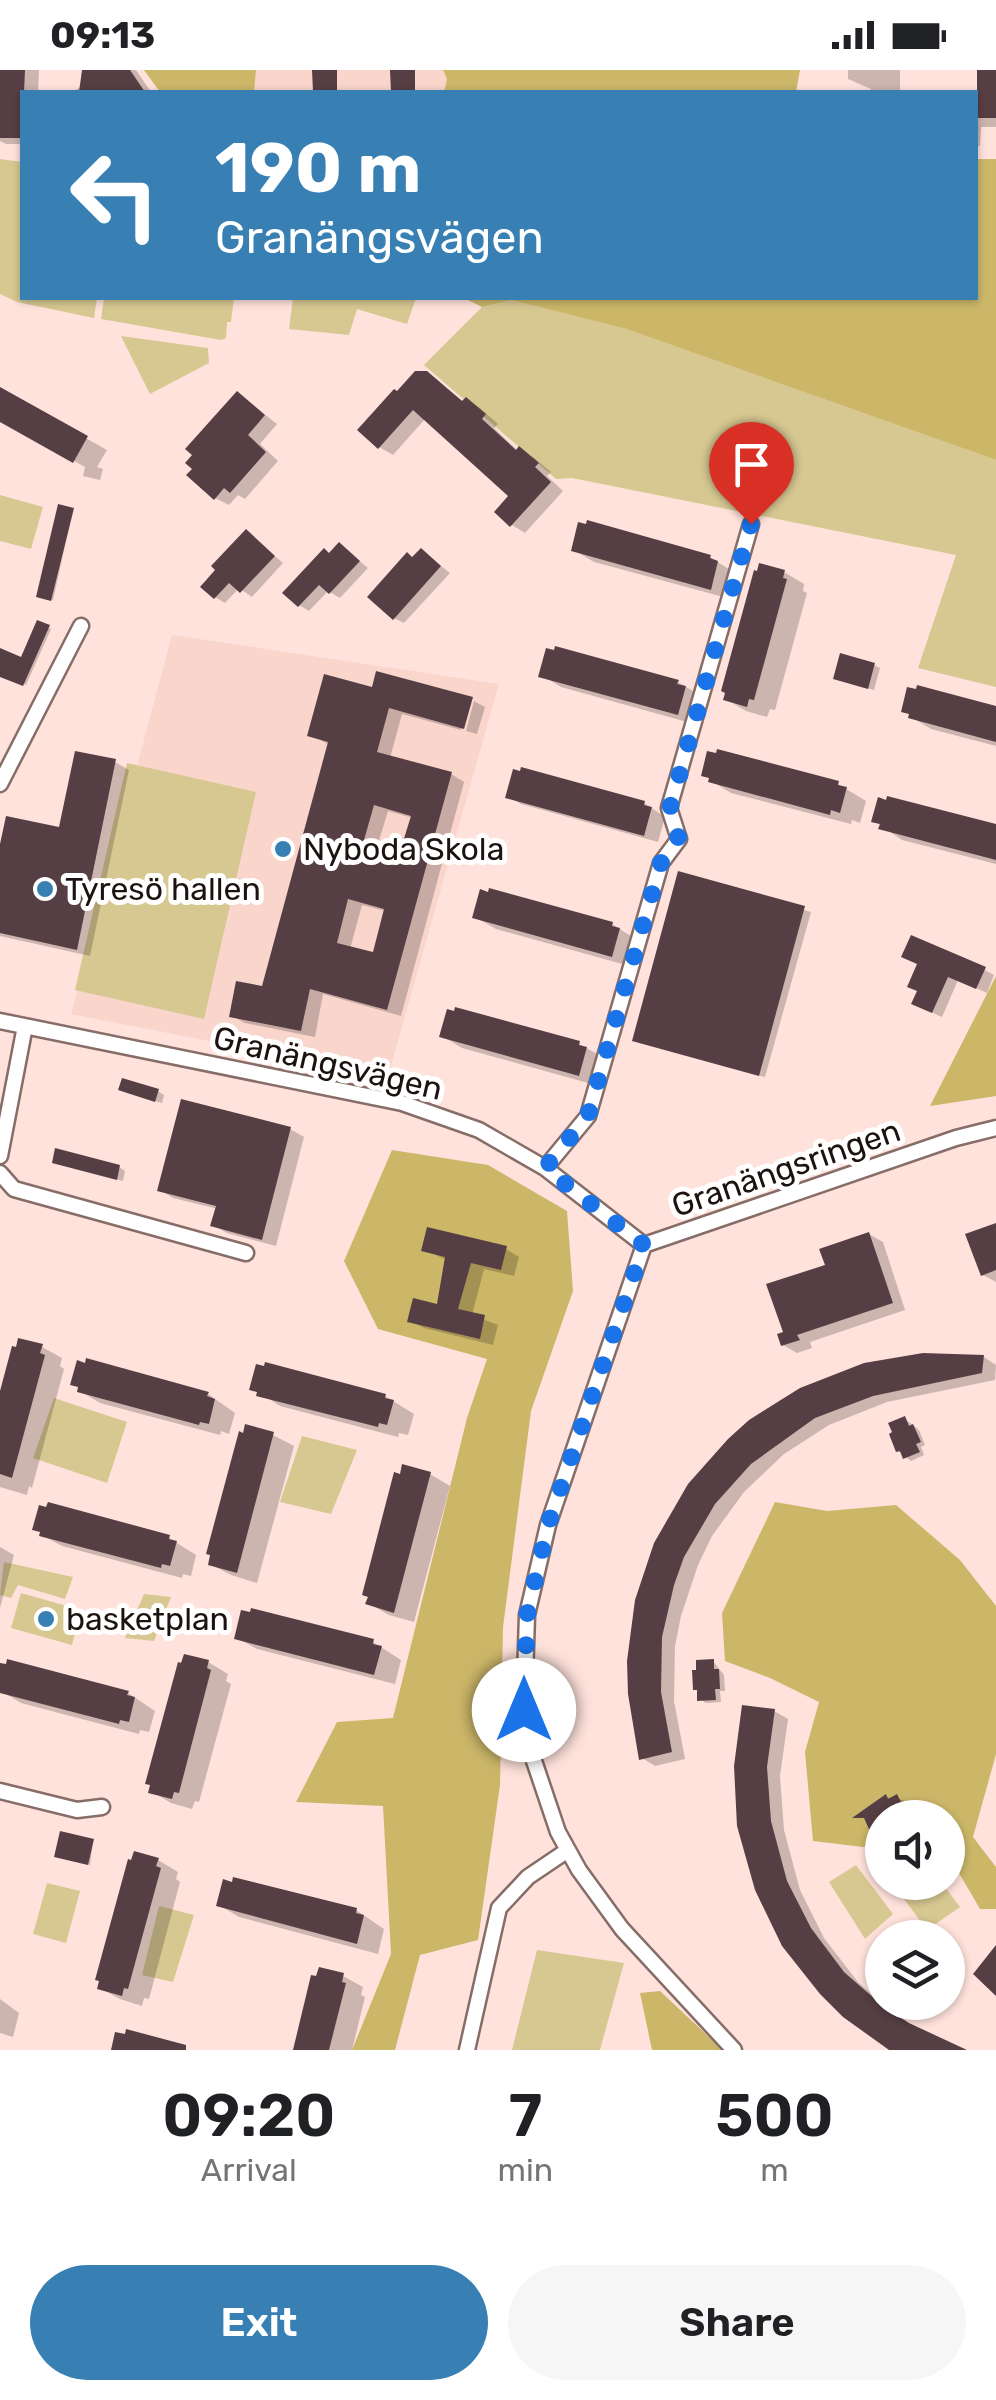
<!DOCTYPE html>
<meta charset="utf-8">
<style>
:root{--surface:#fff;--page:#f6f6f6;--text:#202124;--muted:#757577;--accent:#3880b4}
body{margin:0;font-family:Rubik,sans-serif;background:var(--page);color:var(--text);height:100vh;display:flex;flex-direction:column;font-size:38px;white-space:nowrap}
*{box-sizing:border-box;margin:0}
p{font-size:32px;color:var(--muted)}
.icon{flex:none;width:55px;height:55px;fill:none;stroke:currentColor;stroke-width:2;stroke-linecap:round;stroke-linejoin:round}
.map{position:relative;height:1980px;overflow:hidden}
.side{display:flex;flex-direction:column;background:var(--surface);flex:1}
.side>*{flex:none}
.guide{position:absolute;left:20px;top:20px;width:958px;height:210px;border-radius:0px;box-shadow:0 2px 8px #0004;background:#3880b4;color:#fff;overflow:hidden}
.buttons{position:absolute;left:865px;top:1730px;display:grid;gap:20px}
.buttons a{display:grid;place-items:center;width:100px;height:100px;border-radius:50%;background:var(--surface);box-shadow:0 2px 8px #0004;font-size:50px}
.pin{position:absolute;display:grid;place-items:center;width:85px;height:85px;color:#fff;margin:-102px -42px;border-radius:50% 50% 50% 0;rotate:-45deg;box-shadow:0 0 10px #0007}
.pin .icon{rotate:45deg}
.me{position:absolute;width:110px;margin:-55px;rotate:0deg;stroke-linejoin:round;filter:drop-shadow(0 0 8px #0008)}
.turn{display:flex;align-items:center;gap:35px;height:210px;padding:0 30px;font-size:45px}
.turn .icon{width:130px;height:130px;stroke-width:2.5}
.turn b{display:block;font-size:70px;line-height:85px}
.eta{display:flex;justify-content:space-evenly;align-items:center;height:170px;text-align:center}
.eta b{font-size:60px;font-weight:600;line-height:70px}
.primary-button{display:flex;gap:20px;margin-top:auto;padding:20px 30px}
.primary-button a{flex:1;height:115px;border-radius:60px;background:var(--accent);color:#fff;font-size:40px;font-weight:600;line-height:115px;text-align:center}
.primary-button a+a{background:var(--page);color:var(--text)}
.status{display:flex;justify-content:space-between;align-items:center;height:70px;padding:0 50px;background:var(--surface);direction:ltr}
.status svg{height:28px;fill:currentColor}
.map>svg:first-child{display:block}
.built{fill:#f9d5cc}
.green{fill:#d7c892}
.forest{fill:#ccb769}
.shadow{fill:#0003;fill-rule:evenodd}
.building{fill:#563f44;fill-rule:evenodd}
.lines{fill:none;stroke-linecap:round;stroke-linejoin:round}
.street-casing{stroke:#866d67;stroke-width:19}
.street{stroke:#fff;stroke-width:14}
.route{stroke:#1a73e8;stroke-width:18;stroke-dasharray:0 32.4}
.poi-dot{fill:#3880b4;stroke:#fff;stroke-width:4}
.labels{text-anchor:middle;stroke-width:10;stroke-linejoin:round;paint-order:stroke}
.poi-label{font-size:32px;fill:#1c1210;stroke:#fff;text-anchor:start}
.street-label{font-size:32px;fill:#1c1210;stroke:#fff}
</style>
<div class="status"><b>09:13</b><svg viewBox="0 0 49 12"><path d="M0 12V9h3v3zM5 12V6h3v6zM10 12V3h3v9zM15 12V0h3v12zM26 1h20v11H26zM47 4h2v5h-2z"/></svg></div>
<div class="map">
<svg width="996" height="1980" viewBox="0 0 996 1980">
<rect width="100%" height="100%" fill="#ffe2db"/>
<path class="built" d="M256,0h187l4,9 -3,13h-190z
M172,565l327,49 -111,392 -317,-62z"/>
<path class="green" d="M0,89l22,3v136h75l-3,20 -77,-16 -17,-8z
M104,228l4,1 126,-1 -3,24h-4l-1,16 -5,2 -120,-21z
M293,228h123l-9,26 -50,-15 -8,26 -60,-6z
M511,230l115,29 370,131v227l-78,-19 38,-113 -384,-77 -16,1 -132,-114 58,-58z
M121,266l87,12 1,15 -59,31z
M0,425l43,12 -12,42 -31,-8z
M127,693l129,29 -52,227 -129,-29z
M54,1328l73,24 -20,61 -74,-25z
M302,1366l55,14 -26,64 -51,-12z
M4,1492l69,15 -8,22 -47,-14 -7,13 -11,-3z
M21,1523l60,17 -9,35 -61,-17z
M144,1524l27,3 -17,44 -29,-3z
M856,1795l37,49 -28,25 -36,-57z
M47,1813l33,8 -14,52 -33,-9z
M892,1813h50l18,24 -33,23z
M159,1836l35,9 -21,67 -31,-7z
M537,1880l87,13 -24,87h-88z"/>
<path class="forest" d="M144,0h112l-2,22h-94z
M443,0h357l-4,22h-352l3,-13z
M975,89h21v301l-370,-131 -115,-29 -29,7 -18,-9h511z
M996,906v120l-66,10z
M392,1080l96,15 79,46 6,80 -42,120 -28,216 -3,158 -22,155 -58,15 -25,95h-43l39,-96 -8,-148 -87,-4 41,-80 56,-4 74,-300 20,-59 -109,-30 -34,-68z
M775,1432l52,9 69,-6 64,55 36,46v148l-23,83 23,30v42h-16l-32,-55v-36h-66v24l-19,5 -50,-6 -8,-89 14,-50 -49,-24 -45,-17 -3,-48z
M660,1921l63,59h-71l-12,-57z"/>
<path class="shadow" d="M0,0h39l-1,22h-16v52h-16l-6,-3z
M85,0h51l15,22h-78l10,-7z
M848,0h52v22h-30l1,-3 -23,-10z
M980,0h16v57h-15l-1,19h-5v-42h5z
M426,303l38,29 3,-2 13,8 18,16 -4,4 24,23 15,6 18,15 -4,4 16,15 -38,42 -13,-8v-29l-86,-78 -33,37 -14,-8 19,-53z
M0,320l107,60 -10,17 6,2 -3,11 -17,-4 2,-9 -85,-47z
M238,324l39,30 -17,20 18,17 -33,38 -7,-4 -9,10 -14,-7z
M73,440l-20,90 -12,-3z
M246,462l37,31 -31,34 -13,-9 -14,15 -10,-6z
M340,475l28,23 -28,30 -12,-7 -19,20 -10,-6z
M574,480l136,7 28,18 -7,24 -137,-37z
M422,481l28,22 -46,50 -10,-5 20,-59z
M784,502l20,12 -1,7 4,2 -32,117 -5,-1 -3,8 -21,-6 -20,-12z
M38,553l13,6 -25,56 -26,-12v-23l22,10z
M874,595l6,3 -6,22 -32,-9z
M541,605l137,7 20,12v31l-137,-38z
M373,620l97,9 -9,31 -59,-16 -12,44 61,16 13,8 -63,234 -78,-22 -8,43 -70,-14 -13,-7 31,-27 67,-244 -20,-10zM388,741l25,7 -13,43 -25,-7zM362,835l24,6 -11,45 -25,-7z
M474,631l11,6 -8,27 -11,-3z
M996,639v37l-65,-17 -20,-12z
M115,692l14,8 -39,186 -90,-20v-79l61,-27z
M711,711l127,3 28,17 -6,22 -8,-3 -1,4 -120,-31z
M508,726l136,7 21,14 -7,25 -137,-38z
M874,751l122,6v37l-94,-24z
M680,804l131,38 -46,165 -125,-34z
M475,847l137,7 28,18 -7,25 -137,-38z
M920,894l65,6 9,5 -7,18 -29,-13 -16,37 -18,-8 -5,-18z
M442,966l137,8 20,11v31l-137,-38z
M158,1021l6,4 -2,8 -35,-10z
M290,1059l14,8 -28,109 -49,-13 -14,-8 5,-16 -45,-11 -13,-8z
M54,1092l65,5 6,4 -2,10z
M996,1158v54l-13,-7z
M869,1164l14,8 22,68 -95,32 2,6 -15,5 -14,-8 3,-12z
M506,1179l13,8 -5,19 -30,-7 -12,46 26,10 -5,20 -69,-17 -14,-7 29,-14 8,-47 -23,-10z
M42,1277l20,11 -2,8 4,3 -32,119 -3,-2 -2,9 -27,-8v-87z
M984,1287l12,8 -1,15 -108,22 -58,23 -45,29 -40,38 -32,44 -14,29 -17,51 -6,30 -1,55 11,58 -30,7 -13,-8 -12,-64 99,-253z
M86,1296l122,28 27,19 -6,21 -8,-3 -1,4 -120,-32 -20,-12z
M260,1323l125,3 29,18 -6,21 -9,-2 -1,4 -118,-31z
M905,1349l14,11 6,15 -4,2 3,8 -13,6 -13,-10z
M247,1357l26,8 21,11 -37,137 -26,-8 -21,-11z
M430,1404l20,12 -36,136 -25,-7 -21,-12z
M42,1465l127,3 27,17 -5,21 -8,-2 -1,4 -120,-32z
M0,1477l14,8 -14,53z
M237,1568l136,4 28,18 -6,24 -138,-35z
M713,1591l11,14 1,16h-5l1,11 -15,1 -6,-4z
M208,1592l20,12 -2,7 5,3 -32,118 -4,-1 -3,8 -21,-6 -20,-12z
M0,1596l128,27 27,18 -6,21 -9,-2 -1,4 -118,-31 -20,-12z
M774,1641l14,8 -8,57 4,54 16,60 24,48 34,44 40,36 65,32h-70l-153,-225z
M886,1727l17,3 7,14 -5,4h-23v10l-5,2 -6,-3z
M93,1771l-3,24 -31,-8z
M158,1790l20,12 -2,7 4,3 -31,117 -5,-1 -2,8 -22,-7 -20,-11z
M219,1835l137,5 28,19 -6,25 -139,-37z
M343,1906l20,11 -2,8 4,2 -13,53h-57z
M0,1929l19,14 -6,24 -13,-4z"/>
<path class="building" d="M0,0h25l-3,68h-22z
M82,0h48l15,22h-66z
M312,0h25v22h-24z
M390,0h25v22h-24z
M977,0h19v48h-19z
M415,301h12l35,30 4,-4 20,17 -4,5 34,31 3,-4 20,17 -4,4 16,15 -41,45 -16,-15 14,-16 -95,-86 -35,39 -21,-19 37,-41 3,2z
M0,317l88,49 -15,27 -73,-41z
M237,321l28,24 -17,20 18,17 -36,41 -6,-5 -10,12 -28,-25 6,-6 -7,-6 7,-8 -7,-6z
M58,434l16,4 -23,93 -15,-4z
M587,450l124,35 -1,3 8,3 -7,29 -140,-39 7,-29 8,2z
M246,459l29,27 -35,37 -11,-10 -15,16 -14,-12 15,-17 -4,-4z
M339,472l21,19 -31,33 -10,-9 -21,22 -16,-14 42,-45 5,5z
M421,478l20,18 -48,54 -26,-23 40,-45 5,5z
M759,493l26,7 -2,8 4,1 -33,121 -5,-1 -2,8 -24,-7 2,-7 -4,-2 33,-121 3,1z
M37,550l13,5 -27,61 -23,-9v-29l21,9z
M555,576l124,34 -2,4 9,2 -8,29 -140,-38 8,-29 8,2z
M840,583l35,10 -7,26 -35,-10z
M376,601l97,26 -9,32 -75,-21 -12,44 75,20 -65,238 -77,-21 -9,42 -72,-14 7,-36 26,5 66,-244 -21,-6 17,-62 48,13zM374,735l37,11 -13,42 -36,-11zM348,829l36,10 -11,43 -36,-9z
M917,615l79,21v36l-88,-24 1,-4 -8,-2 6,-25 9,2z
M717,679l122,32 -1,4 9,2 -7,26 -9,-3 -1,5 -122,-33 1,-4 -8,-2 6,-25 9,2z
M75,681l41,8 -39,191 -77,-17v-89l6,-28 53,11z
M521,697l124,34 -1,4 8,2 -8,29 -139,-38 8,-29 7,2z
M887,726l109,28v36l-118,-31 2,-5 -9,-2 7,-25 8,3z
M678,801l127,35 -46,170 -127,-35z
M489,818l124,34 -1,4 8,2 -8,29 -140,-39 8,-29 8,3z
M911,865l75,32 -10,22 -28,-12 -16,36 -21,-9 6,-13 -10,-4 10,-23 -16,-7z
M455,937l125,34 -1,4 8,2 -8,29 -140,-39 8,-28 7,2z
M122,1008l37,11 -4,13 -37,-12z
M181,1029l110,28 -29,113 -52,-14 6,-20 -59,-15z
M55,1078l65,17 -3,15 -65,-17z
M996,1153v47l-15,6 -16,-42z
M427,1157l80,19 -6,24 -30,-7 -13,46 27,6 -5,24 -73,-17 6,-24 24,6 8,-47 -24,-6z
M869,1162l24,71 -96,32 3,5 -19,6 -4,-12 6,-2 -17,-48 59,-19 -6,-16z
M18,1268l25,6 -3,9 5,2 -33,123 -12,-4v-83l12,-45 4,1z
M923,1283l61,2 -2,18 -109,23 -58,22 -64,46 -36,40 -31,53 -10,28 -12,52 -1,55 11,60 -33,8 -11,-66 -1,-33 8,-61 19,-57 34,-59 40,-45 21,-19 51,-32 64,-25z
M86,1288l123,34 -2,4 8,3 -6,25 -9,-2 -1,3 -122,-33 1,-5 -8,-2 7,-25 8,3z
M265,1292l121,32 -1,4 9,2 -7,25 -8,-2 -1,4 -122,-31 1,-4 -8,-2 7,-26 8,2z
M905,1346l4,10 4,-2 8,18 -5,2 4,8 -17,7 -3,-8 -4,1 -7,-18 3,-2 -4,-9z
M245,1354l29,8 -37,141 -29,-8 2,-10 -4,-1 33,-123 4,2z
M402,1394l29,8 -37,141 -29,-9 3,-7 -6,-2 32,-123 6,2z
M48,1432l122,33 -1,4 8,2 -7,25 -8,-2 -1,4 -122,-32 1,-4 -8,-2 7,-25 7,2z
M251,1538l123,31 -1,5 9,2 -8,29 -140,-36 7,-29 9,2z
M184,1584l25,6 -2,8 4,2 -32,123 -5,-1 -2,7 -24,-6 2,-8 -5,-1 33,-122 3,1z
M7,1589l122,32 -2,4 8,2 -6,25 -9,-2 -1,4 -119,-31v-30l6,1z
M714,1589v10h5l1,20h-5l1,11 -19,1v-11h-4l-1,-20h4v-10z
M742,1635l33,4 -8,58 4,54 16,60 24,47 33,44 40,35 25,16 58,27h-78l-46,-33 -23,-23 -38,-48 -27,-56 -18,-64 -3,-60z
M886,1724l2,5 9,-5 8,16 -14,8h-9v4l-13,7 -5,-11h-12z
M60,1761l34,8 -6,26 -34,-8z
M134,1781l25,7 -3,8 5,2 -33,121 -4,-1 -2,8 -25,-7 2,-8 -4,-1 33,-121 3,1z
M233,1807l124,31 -1,5 8,2 -7,29 -141,-38 7,-27 9,3z
M996,1875v51l-23,-22z
M319,1897l25,6 -2,9 4,1 -17,67h-36l18,-75 5,1z
M126,1959l60,16v5h-75l4,-18 10,2z"/>
<g class="lines">
<g class="street-casing">
<path id="street" d="M0,714l81,-158
M0,951l402,82 77,27 66,38 99,77
M0,1086l25,-130
M545,1098l43,-52 73,-253 18,-24 -10,-31 82,-284
M0,1103l14,16 232,64
M644,1175l-96,280 -21,90 -3,95 5,36 29,86 21,38 43,59 112,121
M644,1175l312,-107 40,-10
M0,1721l77,19 25,-3
M467,1980l32,-142 29,-31 40,-27"/>
</g>
<use href="#street" class="street"/>
</g>
<g class="lines">
<path class="route" d="M524,1640l3,-95 21,-90 96,-280 -99,-77 43,-52 73,-253 18,-23 -9,-32 81,-284"/>
</g>
<g class="poi-dot">
<circle cx="283" cy="779" r="10"/>
<circle cx="45" cy="819" r="10"/>
<circle cx="46" cy="1549" r="10"/>
</g>
<g class="labels">
<g class="poi-label">
<text x="303" y="790">Nyboda Skola</text>
<text x="65" y="830">Tyresö hallen</text>
<text x="66" y="1560">basketplan</text>
</g>
<g class="street-label">
<text transform="translate(328 993) rotate(13)" y="11">Granängsvägen</text>
<text transform="translate(786 1098) rotate(-19)" y="11">Granängsringen</text>
</g>
</g>
</svg>
<div class="buttons">
<a><svg class="icon" aria-label="sound" viewBox="0 0 24 24"><path d="M4 9h4l5-4v14l-5-4H4zM17 9q2 3 0 6"/></svg></a>
<a><svg class="icon" aria-label="layers" viewBox="0 0 24 24"><path d="M12 4l9 5-9 5-9-5zM3 14l9 5 9-5"/></svg></a>
</div>
<div class="pin" style="left:751px;top:454px;background:#d93025"><svg class="icon" aria-label="arrive" viewBox="0 0 24 24"><path d="M6 21V4h12l-3 4 3 4H6"/></svg></div>
<svg class="me" style="left:524px;top:1640px" viewBox="-20 -20 40 40"><circle r="19" fill="#fff"/><path d="M0-13L10 11 0 6-10 11z" fill="#1a73e8"/></svg>
<div class="guide">
<div class="turn"><svg class="icon" aria-label="left" viewBox="0 0 24 24"><path d="M17 20v-9H6M10 6l-5 5 5 5"/></svg><div><b>190 m</b>Granängsvägen</div></div>
</div>
</div>
<section class="side">
<div class="eta">
<div><b>09:20</b><p>Arrival</p></div>
<div><b>7</b><p>min</p></div>
<div><b>500</b><p>m</p></div>
</div>
<div class="primary-button"><a>Exit</a><a>Share</a></div>
</section>
